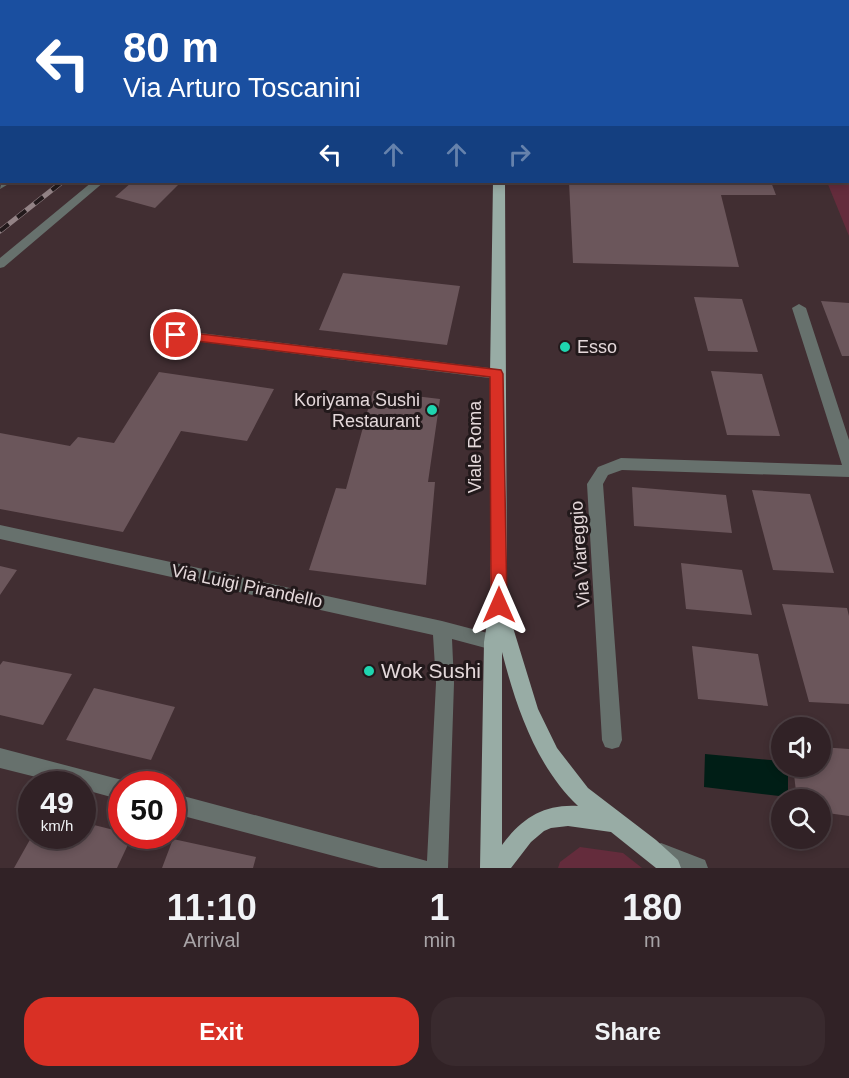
<!DOCTYPE html>
<style>
:root{--surface:#312226;--page:#392a2e;--text:#f1f3f6;--muted:#a8a4a7;--line:#4c3f43;--accent:#d93025}
body{margin:0;font-family:Helvetica,sans-serif;background:var(--page);color:var(--text);height:100vh;display:flex;flex-direction:column;font-size:22px;white-space:nowrap}
*{box-sizing:border-box;margin:0}
p{font-size:20px;color:var(--muted)}
.icon{flex:none;width:33px;height:33px;fill:none;stroke:currentColor;stroke-width:2;stroke-linecap:round;stroke-linejoin:round}
.map{position:relative;height:868px;overflow:hidden}
.panel{display:flex;flex-direction:column;background:var(--surface);flex:1}
.panel>*{flex:none}
.banner{position:absolute;left:0px;top:0px;width:849px;height:183px;box-shadow:0 3px 9px #0003,0 0 0 2px var(--line);background:#1a4fa0;color:#fff;overflow:hidden}
.controls{position:absolute;left:771px;top:717px;display:grid;gap:12px}
.controls a{display:grid;place-items:center;width:60px;height:60px;border-radius:50%;background:var(--surface);box-shadow:0 3px 9px #0003,0 0 0 2px var(--line);font-size:30px}
.speed{position:absolute;left:18px;top:771px;display:flex;gap:12px;font-size:30px;font-weight:700;text-align:center}
.speed>*{display:grid;place-content:center;width:78px;height:78px;border-radius:50%;background:var(--surface);box-shadow:0 3px 9px #0003,0 0 0 2px var(--line);line-height:1}
.speed small{font-size:15px;font-weight:400}
.speed .limit{border:9px solid #d22;background:#fff;color:#111}
.pin{position:absolute;display:grid;place-items:center;width:51px;height:51px;color:#fff;margin:-26px;border:3px solid #fff;border-radius:50%;box-shadow:0 2px 6px #0007}
.me{position:absolute;width:66px;margin:-33px;rotate:0deg;stroke-linejoin:round;filter:drop-shadow(0 0 4px #0008)}
.turn{display:flex;align-items:center;gap:21px;height:126px;padding:0 24px;font-size:27px}
.turn .icon{width:78px;height:78px;stroke-width:2.5}
.turn b{display:block;font-size:42px;line-height:51px}
.lanes{display:flex;align-items:center;height:57px;padding:0 24px;background:#0003;justify-content:center;gap:30px;direction:ltr}
.lanes .off{opacity:.35}
.eta{display:flex;justify-content:space-evenly;align-items:center;height:102px;text-align:center}
.eta b{font-size:36px;font-weight:700;line-height:42px}
.action{display:flex;gap:12px;margin-top:auto;padding:12px 24px}
.action a{flex:1;height:69px;border-radius:24px;background:var(--accent);color:#fff;font-size:24px;font-weight:700;line-height:69px;text-align:center}
.action a+a{background:var(--page);color:var(--text)}
.map>svg:first-child{display:block}
.green{fill:#642c3c}
.water{fill:#001e16}
.building{fill:#6b565b}
.lines{fill:none;stroke-linecap:round;stroke-linejoin:round}
.minor{fill:#67716d;fill-rule:evenodd}
.major{fill:#98aca5;fill-rule:evenodd}
.rail-far1-casing{stroke:#938386;stroke-width:4.5}
.rail-casing{stroke:#938386;stroke-width:5}
.rail-far1{stroke:#22191b;stroke-width:3;stroke-dasharray:9;stroke-linecap:butt}
.rail{stroke:#22191b;stroke-width:4;stroke-dasharray:11;stroke-linecap:butt}
.route{fill:#d93025;stroke:#8d1f18;stroke-width:1.5}
.poi-dot{fill:#1fd5b0;stroke:#22191b;stroke-width:2}
.labels{text-anchor:middle;stroke-width:6;stroke-linejoin:round;paint-order:stroke}
.poi-label{font-size:18px;fill:#e4d8da;stroke:#22191b;text-anchor:start}
.street-label{font-size:18px;fill:#e4d8da;stroke:#22191b}
.near-poi-label{font-size:21px;fill:#e4d8da;stroke:#22191b;text-anchor:start}
</style>
<div class="map">
<svg width="849" height="868" viewBox="0 0 849 868">
<rect width="100%" height="100%" fill="#412e32"/>
<path class="green" d="M848,142h1v94l-22,-54h21z
M580,847l43,6 19,15h-84l2,-6z"/>
<path class="water" d="M705,754l76,7 1,5 6,1v30l-84,-10z"/>
<path class="building" d="M132,182h49l-26,26 -40,-11z
M569,182h202l5,13h-55l18,72 -166,-4z
M343,273l117,13 -13,59 -128,-15z
M694,297l48,2 16,53 -50,-1z
M821,301l28,2v53h-7z
M711,371l51,3 18,62 -53,-1z
M159,372l115,17 -27,52 -66,-10 -58,101 -123,-23v-76l70,13 8,-9 36,6z
M373,391l67,8 -12,83h7l-9,103 -117,-15 27,-82 10,1z
M632,487l94,8 6,38 -98,-7z
M752,490l58,4 24,79 -61,-3z
M681,563l61,7 10,45 -66,-6z
M0,566l17,4 -17,25z
M782,604l65,4 2,8v88l-40,-2z
M692,646l66,8 10,52 -70,-7z
M3,661l69,13 -29,51 -43,-10v-50z
M94,688l81,19 -24,53 -85,-20z
M820,747l29,2v67l-29,-4v-12h-23l-4,-34h27z
M82,822l40,10v4h10l-15,32h-103l18,-32h50z
M173,839l83,18 -3,11h-91z"/>
<g class="lines">
<path class="minor" d="M242,0h9l-10,2z
M2,180v2h10l-12,7z
M92,182h12l-100,85 -4,1v-10z
M799,304l7,4 43,132v37l-227,-7 -14,5 -5,9 19,256 -3,7 -7,2 -7,-2 -3,-7 -15,-256 11,-17 23,-9 221,7 -50,-157z
M176,330l321,39 7,5 -7,5 -326,-41 -2,-3z
M0,525l442,96 57,15 3,6 -3,6 -6,2 -41,-11 2,44 -6,185h-69l-207,-55v-20l255,68 9,-178 -3,-48 -433,-96z
M0,748l122,32 8,4h-8v16l-40,-11v-5h-18l-64,-16z
M661,843l44,17 3,8h-36l-18,-8 -3,-7 3,-7z"/>
<path class="major" d="M498,0h8l-9,2z
M493,182h12l2,426 31,101 19,39 31,40 68,52 22,20 3,8h-25l-45,-36 -43,-6 -17,2 -7,3 -13,11 -20,26h-31l4,-226 6,-37v-231zM502,652c14,55 34,114 76,154 -34,-2 -56,12 -76,39z"/>
<g class="rail-far1-casing">
<path id="rail-far1" d="M276,2l2,-2"/>
</g>
<g class="rail-casing">
<path id="rail" d="M0,231l62,-49"/>
</g>
<use href="#rail-far1" class="rail-far1"/>
<use href="#rail" class="rail"/>
</g>
<path class="route" d="M176,331l325,39 2,4 4,231 -3,5 -5,2 -6,-2 -2,-5 -1,-228 -318,-39 -2,-3z"/>
<g class="poi-dot">
<circle cx="565" cy="347" r="6"/>
<circle cx="432" cy="410" r="6"/>
<circle cx="369" cy="671" r="6"/>
</g>
<g class="labels">
<g class="poi-label">
<text x="577" y="353">Esso</text>
<text x="420" y="406" text-anchor="end">Koriyama Sushi<tspan x="420" dy="21">Restaurant</tspan></text>
</g>
<g class="street-label">
<text transform="translate(475 447) rotate(-90)" y="6">Viale Roma</text>
<text transform="translate(580 554) rotate(-94)" y="6">Via Viareggio</text>
<text transform="translate(247 586) rotate(12)" y="6">Via Luigi Pirandello</text>
</g>
<g class="near-poi-label">
<text x="381" y="678">Wok Sushi</text>
</g>
</g>
</svg>
<div class="controls">
<a><svg class="icon" aria-label="sound" viewBox="0 0 24 24"><path d="M4 9h4l5-4v14l-5-4H4zM17 9q2 3 0 6"/></svg></a>
<a><svg class="icon" aria-label="search" viewBox="0 0 24 24"><circle cx="10" cy="10" r="6"/><path d="M15 15l6 6"/></svg></a>
</div>
<div class="speed"><div>49<small>km/h</small></div><div class="limit">50</div></div>
<div class="pin" style="left:176px;top:335px;background:#d93025"><svg class="icon" aria-label="arrive" viewBox="0 0 24 24"><path d="M6 21V4h12l-3 4 3 4H6"/></svg></div>
<svg class="me" style="left:499px;top:605px" viewBox="-20 -20 40 40"><path d="M0-17L14 15 0 8-14 15z" fill="#d93025" stroke="#fff" stroke-width="4"/></svg>
<div class="banner">
<div class="turn"><svg class="icon" aria-label="left" viewBox="0 0 24 24"><path d="M17 20v-9H6M10 6l-5 5 5 5"/></svg><div><b>80 m</b>Via Arturo Toscanini</div></div>
<div class="lanes"><svg class="icon" aria-label="left" viewBox="0 0 24 24"><path d="M17 20v-9H6M10 6l-5 5 5 5"/></svg><svg class="icon off" aria-label="ahead" viewBox="0 0 24 24"><path d="M12 20V5M6 11l6-6 6 6"/></svg><svg class="icon off" aria-label="ahead" viewBox="0 0 24 24"><path d="M12 20V5M6 11l6-6 6 6"/></svg><svg class="icon off" aria-label="right" viewBox="0 0 24 24"><path d="M7 20v-9h11M14 6l5 5-5 5"/></svg></div>
</div>
</div>
<section class="panel">
<div class="eta">
<div><b>11:10</b><p>Arrival</p></div>
<div><b>1</b><p>min</p></div>
<div><b>180</b><p>m</p></div>
</div>
<div class="action"><a>Exit</a><a>Share</a></div>
</section>
